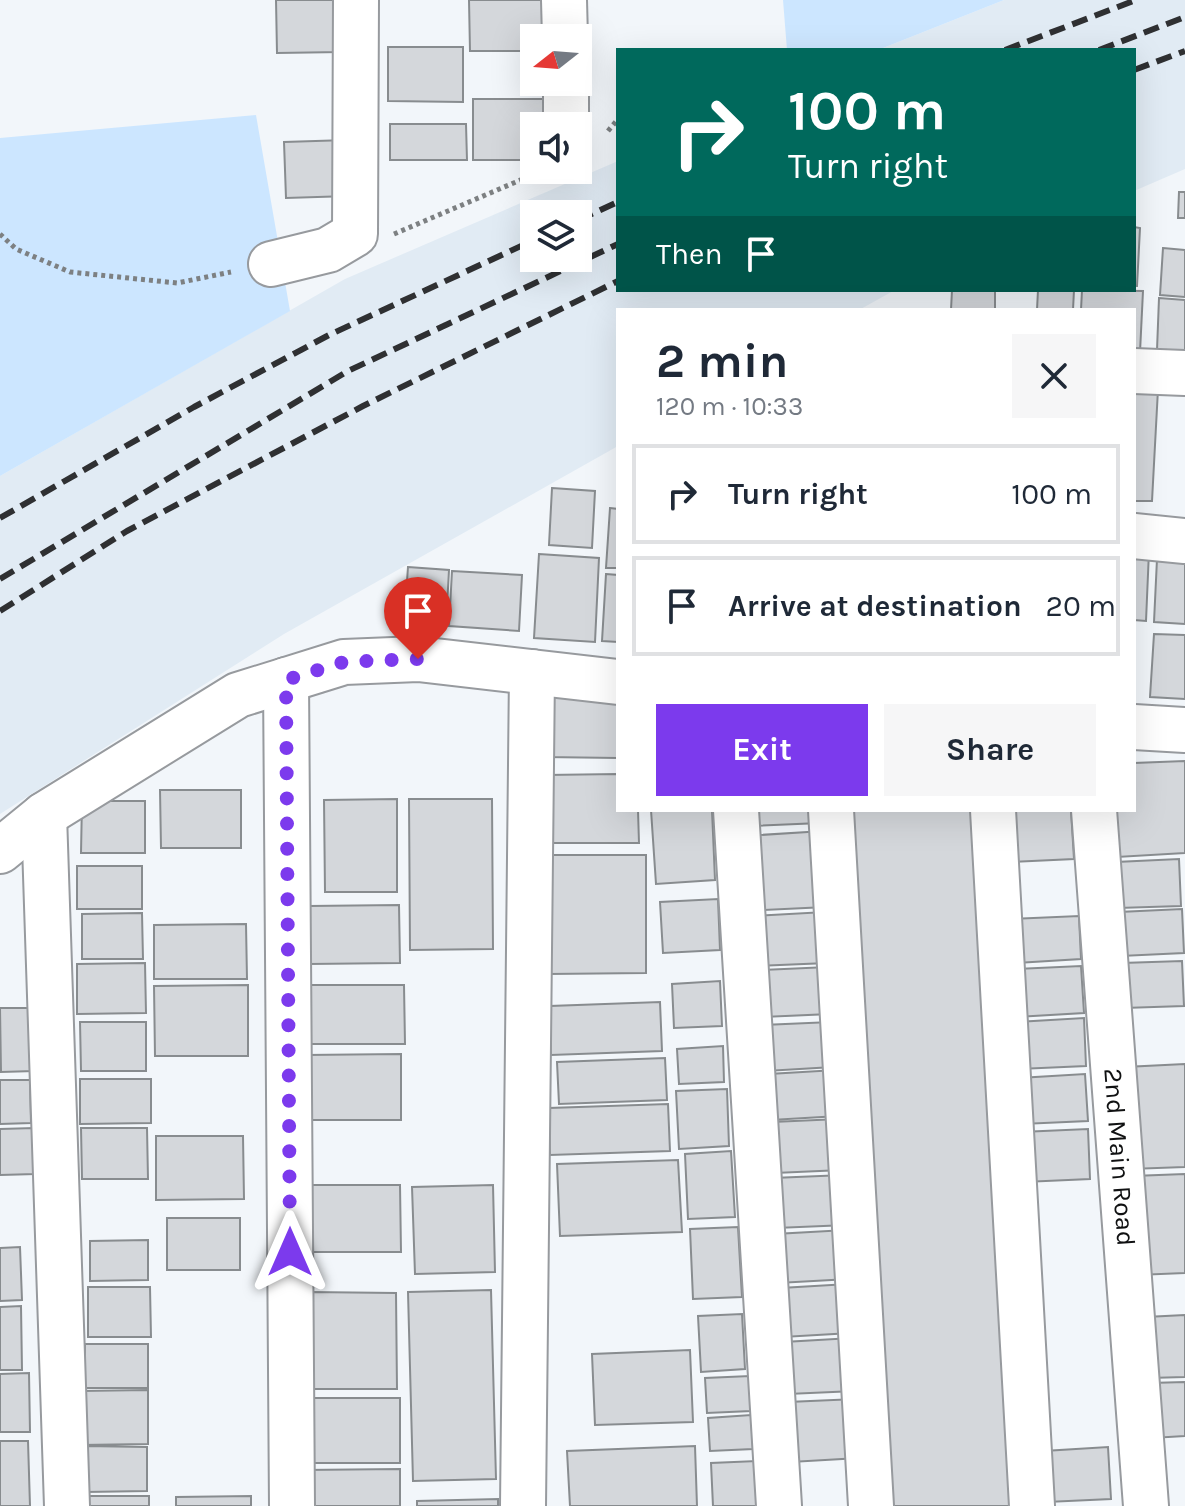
<!DOCTYPE html>
<meta charset="utf-8">
<style>
:root{--surface:#fff;--page:#f6f6f7;--text:#1f2937;--muted:#747a83;--line:#e0e1e3;--accent:#7c3aed}
body{margin:0;font-family:Karla,sans-serif;background:var(--page);color:var(--text);height:100vh;display:flex;flex-direction:column;font-size:30px;white-space:nowrap}
*{box-sizing:border-box;margin:0}
p{font-size:26px;color:var(--muted)}
.icon{flex:none;width:44px;height:44px;fill:none;stroke:currentColor;stroke-width:2;stroke-linecap:round;stroke-linejoin:round}
.map{position:relative;flex:1;overflow:hidden}
.side{position:absolute;left:616px;top:308px;width:520px;height:504px;display:flex;flex-direction:column;background:var(--surface);border-radius:0px;box-shadow:0 8px 32px #0002}
.side>*{flex:none}
.guide{position:absolute;left:616px;top:48px;width:520px;height:244px;border-radius:0px;box-shadow:0 8px 32px #0002;background:#00695c;color:#fff;overflow:hidden}
.needle{width:52px;rotate:253deg}
.tools{position:absolute;left:520px;top:24px;display:grid;gap:16px}
.tools a{display:grid;place-items:center;width:72px;height:72px;border-radius:0px;background:var(--surface);box-shadow:0 8px 32px #0002;font-size:40px}
.pin{position:absolute;display:grid;place-items:center;width:68px;height:68px;color:#fff;margin:-82px -34px;border-radius:50% 50% 50% 0;rotate:-45deg;box-shadow:0 0 8px #0007}
.pin .icon{rotate:45deg}
.me{position:absolute;width:88px;margin:-44px;rotate:0deg;stroke-linejoin:round;filter:drop-shadow(0 0 6px #0008)}
.turn{display:flex;align-items:center;gap:28px;height:168px;padding:0 40px;font-size:36px}
.turn .icon{width:104px;height:104px;stroke-width:2.5}
.turn b{display:block;font-size:56px;line-height:68px}
.then{display:flex;align-items:center;height:76px;padding:0 40px;background:#0003;gap:16px;font-size:30px}
.round{display:grid;place-items:center;flex:none;width:84px;height:84px;border-radius:0px;background:var(--page)}
.summary{display:flex;align-items:center;justify-content:space-between;height:136px;padding:0 40px}
h1{font-size:48px;font-weight:700;line-height:60px}
.cta{display:flex;gap:16px;margin-top:auto;padding:16px 40px}
.cta a{flex:1;height:92px;border-radius:0px;background:var(--accent);color:#fff;font-size:32px;font-weight:700;line-height:92px;text-align:center}
.cta a+a{background:var(--page);color:var(--text)}
ul{padding:0;list-style:none}
li{display:flex;align-items:center;gap:24px;height:100px;margin:0 16px 12px;padding:0 24px;border:4px solid var(--line);border-radius:0px}
li div{flex:1}
li b{display:block;font-size:30px}
li em{font-style:normal}
.map>svg:first-child{display:block}
.built{fill:#e1ebf4;fill-rule:evenodd}
.green{fill:#cce6ff}
.building{fill:#d4d7db;stroke:#888c8f;stroke-width:2}
.lines{fill:none;stroke-linecap:round;stroke-linejoin:round}
.minor-casing{stroke:#979a9e;stroke-width:48}
.path{stroke:#7d8082;stroke-width:5;stroke-dasharray:4 4;stroke-linecap:butt}
.minor{stroke:#fff;stroke-width:44}
.rail{stroke:#2f3032;stroke-width:6;stroke-dasharray:16 8;stroke-linecap:butt}
.route{stroke:#7c3aed;stroke-width:14;stroke-dasharray:0 25.2}
.labels{text-anchor:middle;stroke-width:6;stroke-linejoin:round;paint-order:stroke}
.street-label{font-size:26px;fill:#101112;stroke:#f2f6fa}
</style>
<div class="map">
<svg width="1185" height="1506" viewBox="0 0 1185 1506">
<rect width="100%" height="100%" fill="#f2f6fa"/>
<path class="built" d="M1004,0h181v169l-51,22v-141h-256z
M618,161v129h277l-36,20h-241v136l-334,188 -284,180v-338l345,-197zM534,214h44v44h-44z"/>
<path class="green" d="M783,0h221l-126,50h-91z
M256,115l34,196 -290,165v-338z"/>
<path class="building" d="M276,0h63l2,52 -64,1z
M469,0h79v38h-14v13h-64z
M388,47h75v55l-75,-1z
M473,99h75v27h-14v34h-61z
M390,124h76l1,36h-77z
M347,140l2,56 -63,2 -2,-56z
M1179,192h6v26h-7z
M1134,227l6,1 -3,58h-3z
M1163,248l22,2v47l-25,-2z
M952,290h43v20h-44z
M1038,290h36l-1,20h-36z
M1082,290l61,1 -3,61 -6,-1v-41h-53z
M1159,298l26,2v52l-28,-2z
M1134,388l24,1 -6,112h-18z
M552,488l43,3 -3,57 -43,-3z
M610,508l8,1v59h-12z
M1134,550l15,1 -3,70 -12,-1z
M539,554l60,4 -4,84 -61,-4z
M1157,559l28,2v63l-31,-2z
M408,567l41,3 -3,55 -42,-2z
M452,571l70,4 -3,56 -70,-5z
M606,574l12,1v67l-16,-1z
M1154,634l31,1v64l-35,-2z
M545,688l73,1v69l-74,-1z
M1185,761v92l-68,4 -2,-47h19v-47z
M618,774v36h20l1,33h-93v-68z
M160,790h81v58h-80z
M397,799v93h-72l-1,-92z
M409,799h83l1,150 -83,1z
M82,801h63v52h-64z
M651,810h61l3,70 -59,4z
M750,810h69l1,13 -69,3z
M837,810h147l37,696h-147z
M1005,810h66l3,49 -66,3z
M823,831l3,76 -62,3 -4,-75z
M547,855h99v118l-98,1z
M1179,859l2,47 -63,2 -2,-46z
M77,866h65v43h-65z
M718,899l2,51 -57,3 -3,-51z
M399,905l1,58 -91,1v-58z
M1182,909l2,44 -63,3 -2,-44z
M825,912l2,51 -69,3 -3,-50z
M142,913l1,46h-61v-45z
M1079,916l2,43 -67,4 -2,-44z
M246,924l1,55h-93v-54z
M1182,961l2,45 -60,2 -2,-45z
M145,963l1,50 -69,1v-50z
M1081,966l3,47 -68,4 -2,-48z
M828,967l2,47 -67,3 -2,-47z
M720,981l2,45 -48,2 -2,-44z
M248,985v71h-93l-1,-70z
M301,985h103l1,59h-104z
M660,1002l2,49 -111,4 -1,-49z
M0,1008h33l1,63 -33,1z
M1084,1018l2,48 -67,3 -2,-47z
M80,1022h66v49h-65z
M831,1022l2,45 -67,4 -3,-46z
M723,1046l1,36 -45,2 -2,-35z
M401,1054v66h-95l-1,-65z
M665,1058l2,42 -108,4 -2,-42z
M1185,1064v103l-55,2 -5,-102z
M836,1070l3,46 -68,4 -2,-46z
M1085,1074l3,47 -66,3 -3,-46z
M80,1079h71v44l-71,1z
M0,1080h30l1,43 -31,1z
M727,1089l2,57 -50,3 -3,-58z
M668,1104l2,47 -120,4 -1,-47z
M839,1119l3,51 -67,3 -3,-51z
M34,1128l1,46 -35,1v-46z
M81,1128h66l1,51h-66z
M1088,1129l2,50 -66,3 -3,-50z
M156,1136h87l1,63 -88,1z
M731,1151l4,66 -47,2 -3,-65z
M678,1160l4,72 -122,4 -3,-72z
M1185,1174v99l-48,2 -4,-99z
M844,1175l3,50 -71,3 -3,-50z
M301,1185h99l1,67h-99z
M493,1185l2,87 -80,2 -3,-87z
M167,1218h73v52h-73z
M738,1227l4,70 -49,2 -3,-70z
M846,1230l3,49 -71,4 -3,-49z
M148,1240v40l-58,1v-40z
M20,1247l2,53 -22,1v-53z
M848,1284l3,49 -68,4 -2,-49z
M88,1287h62l1,50h-63z
M491,1290l5,189 -83,2 -5,-189z
M309,1292l87,1 1,96h-88z
M21,1306l1,64h-22v-63z
M742,1314l3,55 -44,3 -3,-56z
M1185,1315v62l-36,1 -3,-61z
M852,1338l3,53 -67,3 -4,-52z
M85,1344h63v44h-63z
M690,1350l3,72 -98,3 -3,-71z
M29,1373l1,59h-30v-58z
M750,1376l1,35 -44,2 -2,-35z
M1185,1382v54l-33,2 -2,-55z
M148,1390v54l-68,1v-54z
M305,1398h95v65h-94z
M856,1399l3,59 -68,4 -3,-60z
M751,1415l2,34 -43,2 -2,-33z
M0,1441h28l2,65h-30z
M85,1446l62,1v44l-61,1z
M695,1446l2,60h-127l-3,-55z
M1108,1447l3,52 -64,3 -3,-51z
M757,1461l2,45h-46l-2,-43z
M400,1469v37h-97v-36z
M80,1496h69v10h-69z
M251,1496v10h-75v-9z
M498,1499v7h-81v-5z"/>
<g class="lines">
<g class="minor-casing">
<g id="minor">
<path d="M564,0l1,38"/>
<path d="M566,82v44"/>
<path d="M271,264l57,-14 27,-16 1,-234"/>
<path d="M1134,371l51,2"/>
<path d="M1134,536l51,5"/>
<path d="M286,680l6,826"/>
<path d="M1134,727l51,3"/>
<path d="M736,810l43,696"/>
<path d="M831,810l40,696"/>
<path d="M993,810l39,696"/>
<path id="s1" d="M1094,810l52,696"/>
<path d="M44,815l23,691"/>
<path d="M0,851l44,-36 194,-120 106,-33 74,-3 200,23"/>
<path d="M523,1506l9,-834"/>
</g>
</g>
<path class="path" d="M608,131l10,-12
M0,234l16,15 54,23 107,11 54,-11
M394,234l150,-64"/>
<use href="#minor" class="minor"/>
<path class="rail" d="M1005,50l131,-50
M1099,50l86,-33
M1134,70l51,-19
M578,220l40,-18
M0,518l194,-111 135,-72 205,-95
M0,579l348,-208 270,-127
M0,611l127,-80 236,-125 255,-125"/>
</g>
<g class="lines">
<path class="route" d="M290,1252l-4,-572 58,-18 74,-3"/>
</g>
<g class="labels">
<g class="street-label">
<text dy="9" stroke="none"><textPath href="#s1" startOffset="348">2nd Main Road</textPath></text>
</g>
</g>
</svg>
<div class="tools">
<a><svg class="needle" viewBox="-14 -14 28 28"><path d="M0-13l5 13h-10z" fill="#e53935"/><path d="M0 13l5-13h-10z" fill="#747a83"/></svg></a>
<a><svg class="icon" aria-label="sound" viewBox="0 0 24 24"><path d="M4 9h4l5-4v14l-5-4H4zM17 9q2 3 0 6"/></svg></a>
<a><svg class="icon" aria-label="layers" viewBox="0 0 24 24"><path d="M12 4l9 5-9 5-9-5zM3 14l9 5 9-5"/></svg></a>
</div>
<div class="pin" style="left:418px;top:659px;background:#d93025"><svg class="icon" aria-label="arrive" viewBox="0 0 24 24"><path d="M6 21V4h12l-3 4 3 4H6"/></svg></div>
<svg class="me" style="left:290px;top:1252px" viewBox="-20 -20 40 40"><path d="M0-17L14 15 0 8-14 15z" fill="#7c3aed" stroke="#fff" stroke-width="4"/></svg>
<div class="guide">
<div class="turn"><svg class="icon" aria-label="right" viewBox="0 0 24 24"><path d="M7 20v-9h11M14 6l5 5-5 5"/></svg><div><b>100 m</b>Turn right</div></div>
<div class="then">Then<svg class="icon" aria-label="arrive" viewBox="0 0 24 24"><path d="M6 21V4h12l-3 4 3 4H6"/></svg></div>
</div>
<section class="side">
<div class="summary"><div><h1>2 min</h1><p>120 m · 10:33</p></div><a class="round"><svg class="icon" aria-label="close" viewBox="0 0 24 24"><path d="M6 6l12 12M18 6L6 18"/></svg></a></div>
<ul>
<li><svg class="icon" aria-label="right" viewBox="0 0 24 24"><path d="M7 20v-9h11M14 6l5 5-5 5"/></svg><div><b>Turn right</b></div><em>100 m</em></li>
<li><svg class="icon" aria-label="arrive" viewBox="0 0 24 24"><path d="M6 21V4h12l-3 4 3 4H6"/></svg><div><b>Arrive at destination</b></div><em>20 m</em></li>
</ul>
<div class="cta"><a>Exit</a><a>Share</a></div>
</section>
</div>
